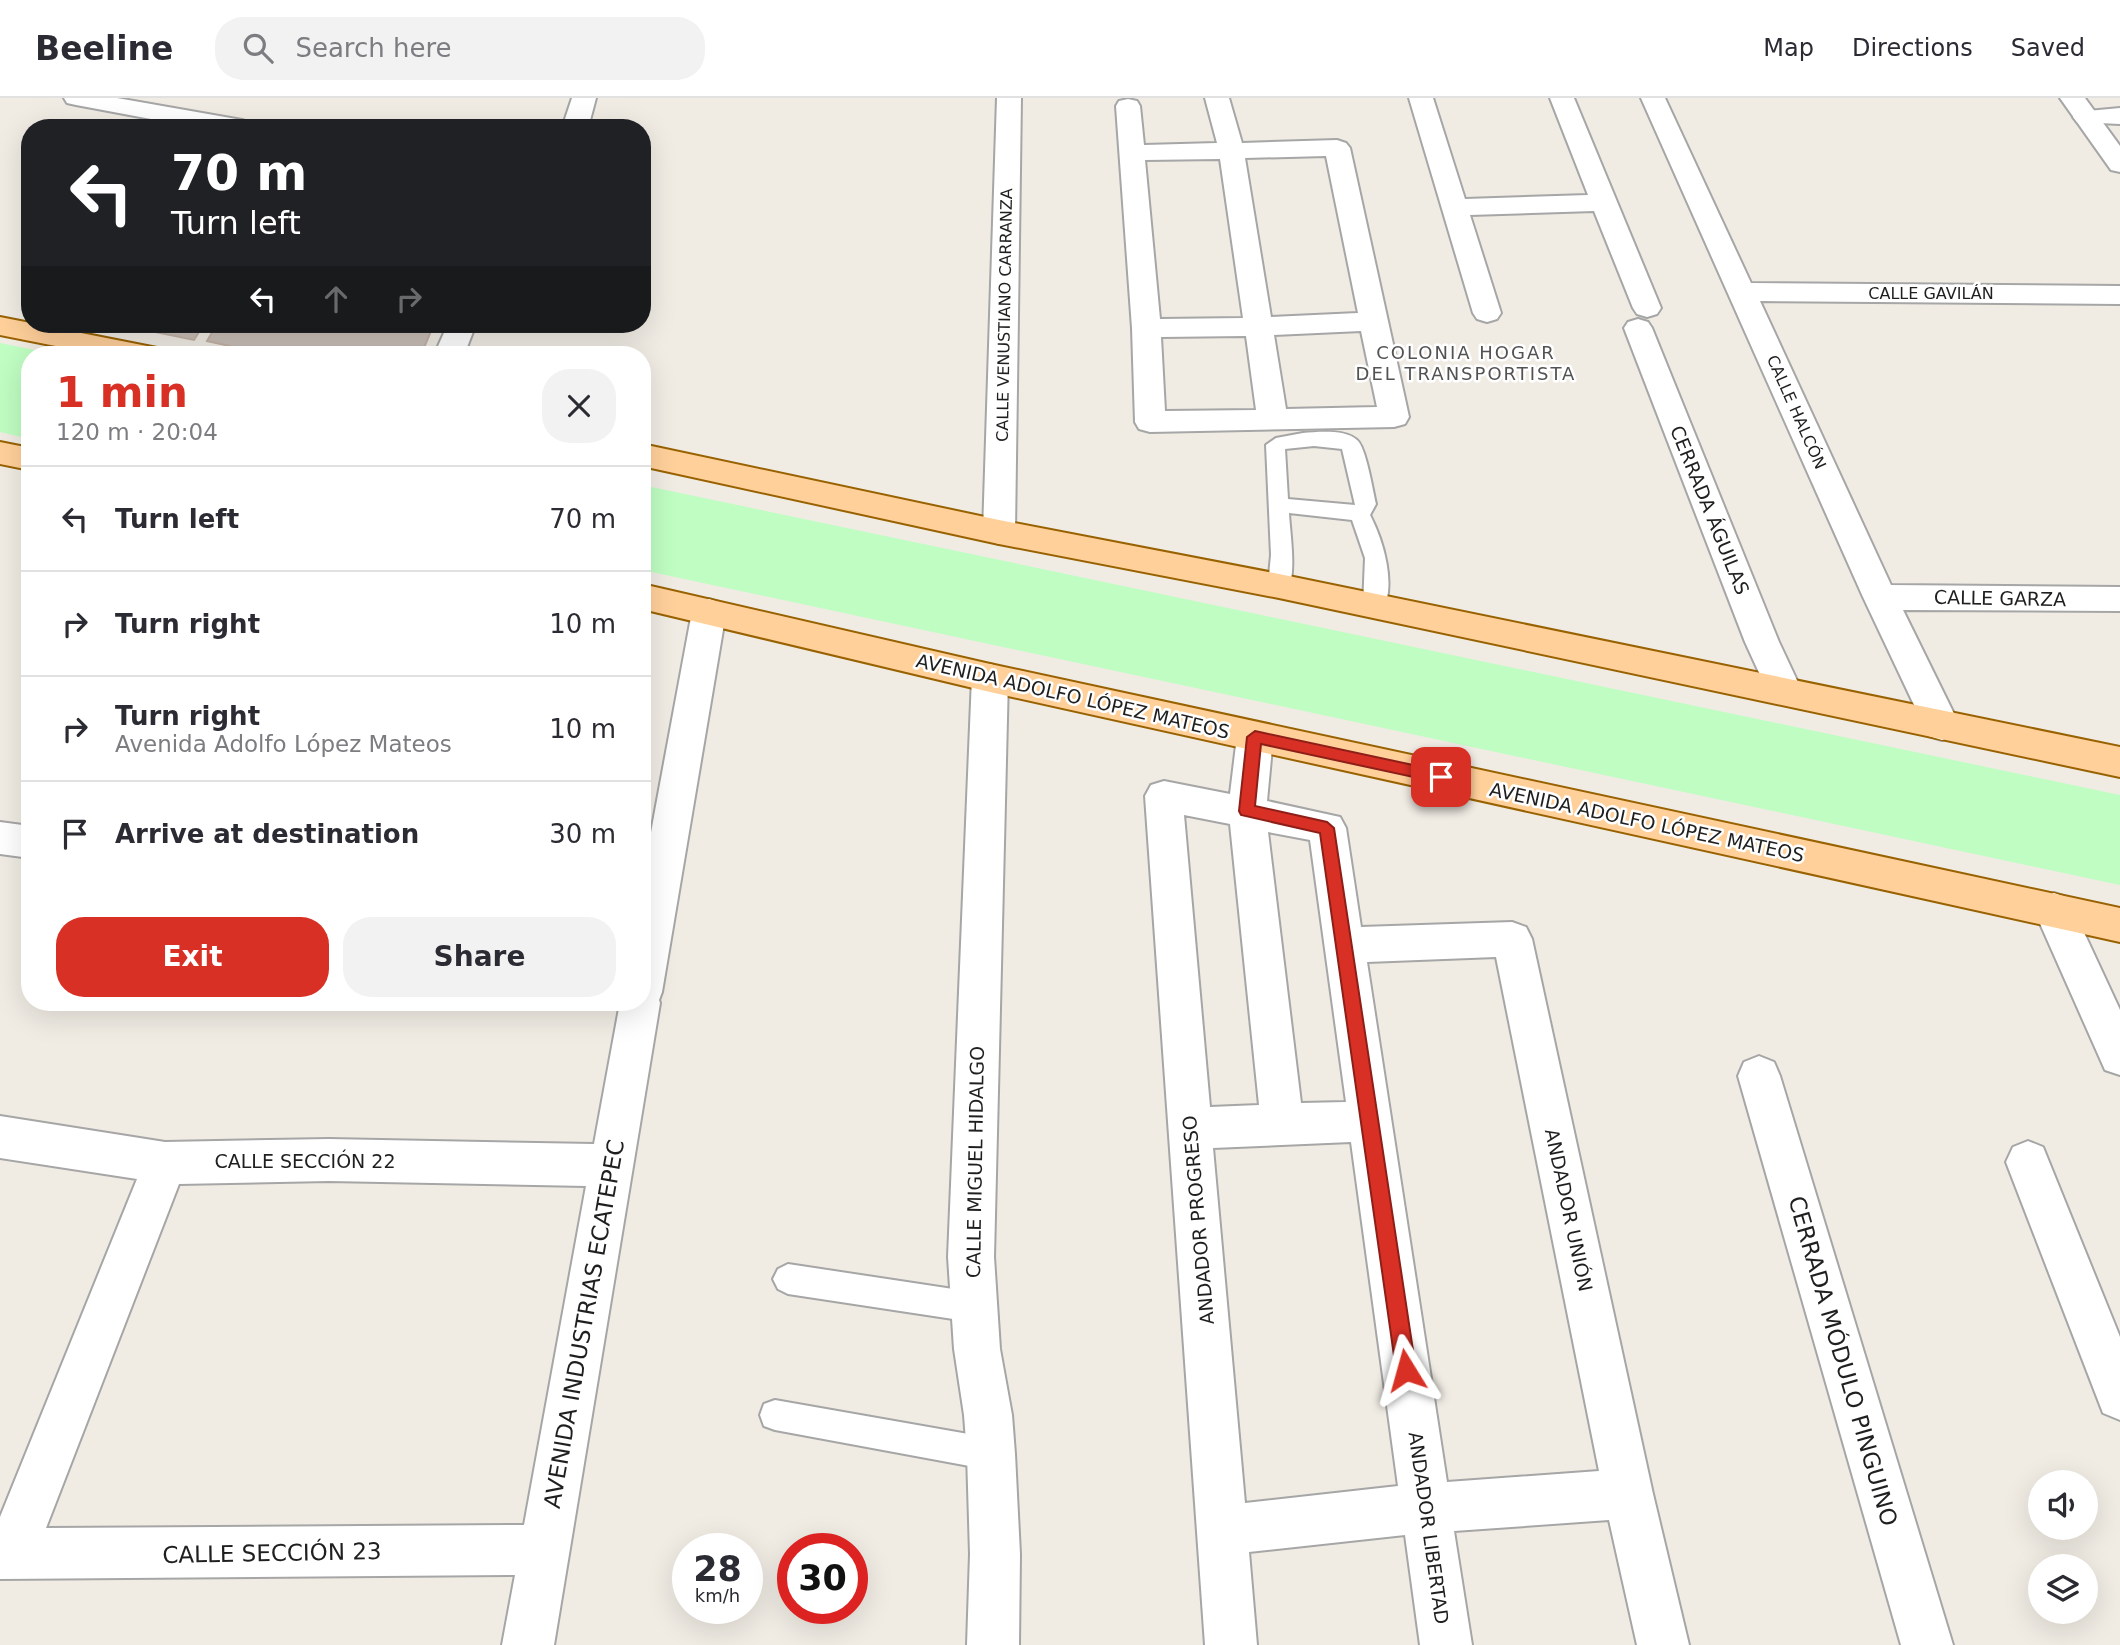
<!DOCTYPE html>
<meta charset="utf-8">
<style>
:root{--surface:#fff;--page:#f2f2f3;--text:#2b2b33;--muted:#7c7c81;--line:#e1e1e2;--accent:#d93025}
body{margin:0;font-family:"DejaVu Sans",sans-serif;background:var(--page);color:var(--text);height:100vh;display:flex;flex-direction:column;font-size:26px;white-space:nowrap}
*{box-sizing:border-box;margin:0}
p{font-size:23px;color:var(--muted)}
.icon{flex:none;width:38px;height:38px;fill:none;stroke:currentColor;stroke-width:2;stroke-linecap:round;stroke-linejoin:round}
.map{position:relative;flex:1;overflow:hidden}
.sheet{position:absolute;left:21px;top:248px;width:630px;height:665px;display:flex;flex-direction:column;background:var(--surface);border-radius:28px;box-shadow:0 7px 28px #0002}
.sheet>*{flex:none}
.guide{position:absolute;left:21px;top:21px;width:630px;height:214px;border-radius:28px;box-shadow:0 7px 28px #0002;background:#202124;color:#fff;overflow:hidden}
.buttons{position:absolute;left:2028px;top:1372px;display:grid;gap:14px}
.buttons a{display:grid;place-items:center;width:70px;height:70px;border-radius:50%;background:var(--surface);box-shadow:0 7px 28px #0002;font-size:35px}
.speed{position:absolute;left:672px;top:1435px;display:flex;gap:14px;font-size:35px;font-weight:700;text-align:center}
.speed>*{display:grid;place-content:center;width:91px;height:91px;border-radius:50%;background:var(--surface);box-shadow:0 7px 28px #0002;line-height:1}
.speed small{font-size:18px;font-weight:400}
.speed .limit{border:10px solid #d22;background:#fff;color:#111}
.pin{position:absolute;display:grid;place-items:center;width:60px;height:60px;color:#fff;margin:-30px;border-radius:14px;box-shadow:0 4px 10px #0006}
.me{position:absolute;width:77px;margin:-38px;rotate:352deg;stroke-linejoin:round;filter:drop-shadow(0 0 5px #0008)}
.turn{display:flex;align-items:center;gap:24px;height:147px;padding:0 35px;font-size:32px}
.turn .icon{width:91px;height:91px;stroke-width:2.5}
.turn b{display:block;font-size:49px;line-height:60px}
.lanes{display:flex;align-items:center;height:66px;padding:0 35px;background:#0003;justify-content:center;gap:35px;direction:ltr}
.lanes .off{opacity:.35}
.round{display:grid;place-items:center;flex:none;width:74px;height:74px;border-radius:28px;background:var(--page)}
.headline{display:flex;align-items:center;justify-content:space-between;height:119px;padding:0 35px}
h1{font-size:42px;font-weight:700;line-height:52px;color:var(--accent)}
.cta{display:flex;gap:14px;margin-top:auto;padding:14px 35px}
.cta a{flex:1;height:80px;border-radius:28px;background:var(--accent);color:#fff;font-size:28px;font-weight:700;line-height:80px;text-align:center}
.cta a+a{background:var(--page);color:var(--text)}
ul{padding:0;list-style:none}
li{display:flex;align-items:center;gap:21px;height:105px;padding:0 35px;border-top:2px solid var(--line)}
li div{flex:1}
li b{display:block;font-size:26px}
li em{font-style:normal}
header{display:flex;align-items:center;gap:42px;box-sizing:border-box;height:98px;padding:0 35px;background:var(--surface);border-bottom:2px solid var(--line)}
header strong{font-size:33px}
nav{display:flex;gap:38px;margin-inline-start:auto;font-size:24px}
.search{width:490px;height:63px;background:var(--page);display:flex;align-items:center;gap:18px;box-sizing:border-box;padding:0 24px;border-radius:28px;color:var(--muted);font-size:26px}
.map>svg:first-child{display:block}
.park{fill:#bffdc2}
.building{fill:#c8beb7;stroke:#c3b2a6;stroke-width:2}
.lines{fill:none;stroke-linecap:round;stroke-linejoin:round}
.service-casing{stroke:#a6a6a6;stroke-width:4}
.minor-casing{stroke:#a6a6a6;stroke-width:4}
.tertiary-casing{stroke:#a6a6a6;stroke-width:4}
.primary-casing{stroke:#996200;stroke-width:4}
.service{fill:#fff;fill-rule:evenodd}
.minor{fill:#fff;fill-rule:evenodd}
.tertiary{fill:#fff;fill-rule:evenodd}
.primary{fill:#ffd09a;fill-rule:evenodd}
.route{fill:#d93025;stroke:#8d1f18;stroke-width:2}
.labels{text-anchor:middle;stroke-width:5;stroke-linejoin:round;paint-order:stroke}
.far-street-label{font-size:16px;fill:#1f1f1f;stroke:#fff}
.far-neighbourhood-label{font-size:18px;letter-spacing:2px;fill:#525252;stroke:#fff}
.street-label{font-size:19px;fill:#1f1f1f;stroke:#fff}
.near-street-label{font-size:23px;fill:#1f1f1f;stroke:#fff}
</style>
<header>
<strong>Beeline</strong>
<div class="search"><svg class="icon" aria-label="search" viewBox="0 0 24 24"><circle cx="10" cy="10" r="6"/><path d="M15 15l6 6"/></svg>Search here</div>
<nav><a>Map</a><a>Directions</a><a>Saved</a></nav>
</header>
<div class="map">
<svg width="2120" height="1547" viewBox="0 0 2120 1547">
<rect width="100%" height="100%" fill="#f0ece4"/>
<path class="park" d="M0,245l60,12h-30v84l-30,-7z
M642,387l1478,310v90l-1478,-315z"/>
<path class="building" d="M116,226h88l-10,16z
M217,226h217l-13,31h-150l-64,-14z"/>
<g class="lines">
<g class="service-casing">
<path id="service" d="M1303,335c15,-1 42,-4 54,7 9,7 16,52 19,64l-6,11c13,25 27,70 12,97l-8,2 -8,-2 -3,-6 2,-48 -13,-38 -63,-7c1,21 8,61 -2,79l-8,2 -8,-2 -3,-6 3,-31 -5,-110 10,-7zM1314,348l28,3 13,56 -67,-6 -3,-50z
M788,1166l185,28 10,5 5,10 -5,10 -10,5 -185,-28 -10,-5 -5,-10 5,-10z
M775,1302l216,38 11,5 5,11 -5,11 -11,5 -216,-40 -11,-4 -4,-11 4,-11z"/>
</g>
<g class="minor-casing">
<path id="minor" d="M64,0h53l125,22 9,3 4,5h-56l-123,-23 -9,-2z
M572,0h24l-8,30h-26z
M997,0h24l-6,434 -5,8 -11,4 -11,-4 -5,-8z
M1205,0h24l13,45 95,-3 9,3 4,5 59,269 -4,7 -11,3 -244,5 -11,-3 -4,-7 -3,-94 -16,-222 3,-5 9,-2 9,2 3,5 4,39 73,-2zM1326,58l32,157 -87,4 -26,-159zM1220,61l23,159 -83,1 -15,-159zM1361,233l16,76 -91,2 -12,-74zM1246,238l10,74 -91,1 -4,-74z
M1409,0h24l32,101 123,-4 -38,-97h24l87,210 -4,6 -10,3 -10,-3 -4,-6 -39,-97 -124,4 31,98 -4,6 -10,3 -10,-3 -4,-6z
M1641,0h24l86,185 369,3v18l-360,-3 131,284 229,2v24l-217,-1 57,116 -5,10 -13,4 -13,-4 -5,-10 -61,-129z
M2120,10v16l-43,-2 -4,-5 4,-5z
M1638,221l10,3 4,6 127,314 23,49 -6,10 -12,4 -12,-4 -27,-59 -121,-314 4,-6z
M448,226h28l-12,31h-30z
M709,501l12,4 5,9 -64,380 -3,8 1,3 -106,642h-52l13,-70 -515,4v-62l137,-338 -137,-21v-42l165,26 164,-3 265,5 26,-141h22v-122l50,-269 5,-9zM329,1083l257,5 -62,339 -478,3 133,-344z
M990,566l12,4 6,10 -14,579 6,92 12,66 3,39 5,100 -1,91h-52l3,-91 -3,-100 -3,-39 -10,-66 -6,-92 24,-579 6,-10z
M1255,625l13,4 5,10 -6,64 73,16 6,11 15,99 151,-5 14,5 6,12 121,555 36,151h-52l-28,-125 -155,11 18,114h-52l-15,-110 -156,17 8,93h-52l-60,-849 6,-11 13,-4 66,13 7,-57 5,-10zM1184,717l46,9 29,281 -49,2zM1268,734l42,8 36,262 -45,1zM1496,859l103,514 -152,11 -80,-520zM1351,1044l47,344 -153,17 -32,-355z
M0,724l30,4v32l-30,-4z
M2054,795l14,5 52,112v65l-15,-5 -71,-160 6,-12z
M1759,958l15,6 6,14 173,569h-52l-163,-569 6,-14z
M2028,1043l15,6 77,190v83l-17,-7 -97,-251 7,-15z"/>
</g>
<g class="tertiary-casing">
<path id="tertiary" d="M2060,0h25l35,48v26l-9,-2z"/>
</g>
<g class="primary-casing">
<path id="primary" d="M0,219l147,29 10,2 5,7h-61l-101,-20z
M0,344l30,6v22l-30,-6z
M642,346l357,76 280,54 841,173v30l-841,-179 -280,-54 -357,-78z
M642,486l348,80 1130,244v34l-1130,-250 -348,-83z"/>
</g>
<use href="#service" class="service"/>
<use href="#minor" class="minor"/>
<use href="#tertiary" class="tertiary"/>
<use href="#primary" class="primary"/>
</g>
<path class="route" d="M1255,633l186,40 8,6 -8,6 -180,-39 -6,62 72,16 7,6 82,542 -3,7 -7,3 -7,-3 -3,-7 -76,-537 -79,-18 -2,-4 8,-74z"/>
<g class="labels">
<g class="far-street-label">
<text x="1931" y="201">CALLE GAVILÁN</text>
<text transform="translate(1004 217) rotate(-89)" y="6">CALLE VENUSTIANO CARRANZA</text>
<text transform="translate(1797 314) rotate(66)" y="6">CALLE HALCÓN</text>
</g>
<g class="far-neighbourhood-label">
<text x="1466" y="261">COLONIA HOGAR<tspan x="1466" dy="21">DEL TRANSPORTISTA</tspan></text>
</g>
<g class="street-label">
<text transform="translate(1710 412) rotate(68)" y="7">CERRADA ÁGUILAS</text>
<text transform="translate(2000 500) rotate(1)" y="7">CALLE GARZA</text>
<text transform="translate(1073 598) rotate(13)" y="7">AVENIDA ADOLFO LÓPEZ MATEOS</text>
<text transform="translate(1647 724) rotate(12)" y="7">AVENIDA ADOLFO LÓPEZ MATEOS</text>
<text x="305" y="1070">CALLE SECCIÓN 22</text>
<text transform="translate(975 1064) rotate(-89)" y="7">CALLE MIGUEL HIDALGO</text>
<text transform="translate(1569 1112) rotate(78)" y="7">ANDADOR UNIÓN</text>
<text transform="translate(1198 1122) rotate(-95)" y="7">ANDADOR PROGRESO</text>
<text transform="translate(1429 1430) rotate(82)" y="7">ANDADOR LIBERTAD</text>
</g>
<g class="near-street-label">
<text transform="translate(584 1226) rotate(-80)" y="8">AVENIDA INDUSTRIAS ECATEPEC</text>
<text transform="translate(1843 1263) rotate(74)" y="8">CERRADA MÓDULO PINGUINO</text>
<text transform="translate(272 1455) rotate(-1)" y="8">CALLE SECCIÓN 23</text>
</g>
</g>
</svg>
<div class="buttons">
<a><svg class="icon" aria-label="sound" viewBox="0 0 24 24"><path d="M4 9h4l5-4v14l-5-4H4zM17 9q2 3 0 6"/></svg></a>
<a><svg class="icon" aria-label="layers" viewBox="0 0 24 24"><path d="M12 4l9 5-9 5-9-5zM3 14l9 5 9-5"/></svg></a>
</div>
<div class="speed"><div>28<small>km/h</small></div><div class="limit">30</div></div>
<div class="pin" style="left:1441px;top:679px;background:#d93025"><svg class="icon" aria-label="arrive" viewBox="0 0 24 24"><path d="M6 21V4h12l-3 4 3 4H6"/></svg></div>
<svg class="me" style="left:1406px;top:1272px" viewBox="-20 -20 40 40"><path d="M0-17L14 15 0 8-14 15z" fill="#d93025" stroke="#fff" stroke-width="4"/></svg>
<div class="guide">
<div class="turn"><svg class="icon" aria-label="left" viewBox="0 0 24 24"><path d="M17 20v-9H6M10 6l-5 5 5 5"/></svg><div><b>70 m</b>Turn left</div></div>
<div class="lanes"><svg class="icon" aria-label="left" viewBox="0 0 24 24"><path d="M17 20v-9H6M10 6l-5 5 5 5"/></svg><svg class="icon off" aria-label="ahead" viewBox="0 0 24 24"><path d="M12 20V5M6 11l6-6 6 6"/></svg><svg class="icon off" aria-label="right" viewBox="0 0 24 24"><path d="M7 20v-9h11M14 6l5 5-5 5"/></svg></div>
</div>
<section class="sheet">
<div class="headline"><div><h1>1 min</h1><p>120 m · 20:04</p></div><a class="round"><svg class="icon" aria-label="close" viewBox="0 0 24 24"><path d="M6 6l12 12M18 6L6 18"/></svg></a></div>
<ul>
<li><svg class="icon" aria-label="left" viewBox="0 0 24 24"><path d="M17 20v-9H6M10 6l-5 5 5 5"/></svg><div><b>Turn left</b></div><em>70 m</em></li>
<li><svg class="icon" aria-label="right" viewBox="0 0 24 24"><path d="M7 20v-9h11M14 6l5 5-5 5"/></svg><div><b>Turn right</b></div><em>10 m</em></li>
<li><svg class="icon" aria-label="right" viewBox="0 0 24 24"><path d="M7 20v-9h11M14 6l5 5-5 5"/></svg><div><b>Turn right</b><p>Avenida Adolfo López Mateos</p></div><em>10 m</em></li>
<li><svg class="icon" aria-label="arrive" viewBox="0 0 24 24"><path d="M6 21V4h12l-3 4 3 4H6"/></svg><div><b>Arrive at destination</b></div><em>30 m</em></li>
</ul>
<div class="cta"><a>Exit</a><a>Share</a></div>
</section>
</div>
